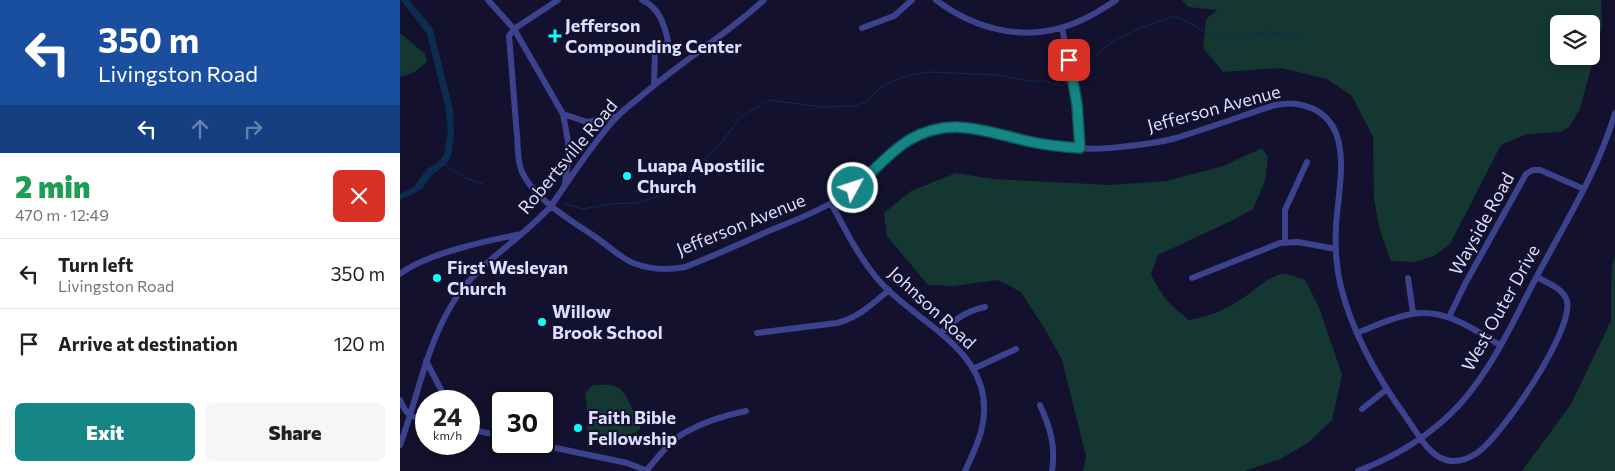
<!DOCTYPE html>
<meta charset="utf-8">
<style>
:root{--surface:#fff;--page:#f6f6f6;--text:#202124;--muted:#757577;--line:#e0e0e0;--accent:#168585}
body{margin:0;font-family:Commissioner,sans-serif;background:var(--page);color:var(--text);height:100vh;display:flex;flex-direction:column;font-size:19px;white-space:nowrap}
*{box-sizing:border-box;margin:0}
p{font-size:16px;color:var(--muted)}
.icon{flex:none;width:28px;height:28px;fill:none;stroke:currentColor;stroke-width:2;stroke-linecap:round;stroke-linejoin:round}
.map{position:relative;flex:1;overflow:hidden}
.panel{display:flex;flex-direction:column;background:var(--surface);width:400px}
.panel>*{flex:none}
.hud{background:#1a4fa0;color:#fff;overflow:hidden}
.controls{position:absolute;left:1150px;top:15px;display:grid;gap:10px}
.controls a{display:grid;place-items:center;width:50px;height:50px;border-radius:8px;background:var(--surface);box-shadow:0 2px 8px #0003;font-size:25px}
.speed{position:absolute;left:15px;top:390px;display:flex;gap:10px;font-size:25px;font-weight:700;text-align:center}
.speed>*{display:grid;place-content:center;width:65px;height:65px;border-radius:50%;background:var(--surface);box-shadow:0 2px 8px #0003;line-height:1}
.speed small{font-size:12px;font-weight:400}
.speed .limit{border:2px solid #111;border-radius:8px;background:#fff;color:#111}
.pin{position:absolute;display:grid;place-items:center;width:42px;height:42px;color:#fff;margin:-21px;border-radius:10px;box-shadow:0 2px 8px #0006}
.me{position:absolute;width:55px;margin:-28px;rotate:50deg;stroke-linejoin:round;filter:drop-shadow(0 0 4px #0008)}
.turn{display:flex;align-items:center;gap:18px;height:105px;padding:0 15px;font-size:22px}
.turn .icon{width:65px;height:65px;stroke-width:2.5}
.turn b{display:block;font-size:35px;line-height:42px}
.lanes{display:flex;align-items:center;height:48px;padding:0 15px;background:#0003;justify-content:center;gap:25px;direction:ltr}
.lanes .off{opacity:.35}
.round{display:grid;place-items:center;flex:none;width:52px;height:52px;border-radius:8px;background:var(--page)}
.headline{display:flex;align-items:center;justify-content:space-between;height:85px;padding:0 15px}
h1{font-size:30px;font-weight:800;line-height:38px;color:#1e9e55}
.primary-button{display:flex;gap:10px;margin-top:auto;padding:10px 15px}
.primary-button a{flex:1;height:58px;border-radius:8px;background:var(--accent);color:#fff;font-size:20px;font-weight:800;line-height:58px;text-align:center}
.primary-button a+a{background:var(--page);color:var(--text)}
ul{padding:0;list-style:none}
li{display:flex;align-items:center;gap:15px;height:70px;padding:0 15px;border-top:1px solid var(--line)}
li div{flex:1}
li b{display:block;font-size:19px}
li em{font-style:normal}
main{display:flex;flex:1;min-height:0}
.map>svg:first-child{display:block}
.green{fill:#143732;fill-rule:evenodd}
.water{fill:#0c2d51}
.lines{fill:none;stroke-linecap:round;stroke-linejoin:round}
.stream{stroke:#0c2d51;stroke-width:1}
.minor{stroke:#3c428d;stroke-width:6}
.route-casing{stroke:#0e5656;stroke-width:12}
.route{stroke:#168585;stroke-width:9}
.poi-dot{fill:#09fffc;stroke:#13112d;stroke-width:2}
.labels{text-anchor:middle;stroke-width:4;stroke-linejoin:round;paint-order:stroke}
.poi-label{font-size:18px;font-weight:bold;fill:#ddf;stroke:#13112d;text-anchor:start}
.street-label{font-size:18px;fill:#ddf;stroke:#13112d}
</style>
<main>
<section class="panel">
<div class="hud">
<div class="turn"><svg class="icon" aria-label="left" viewBox="0 0 24 24"><path d="M17 20v-9H6M10 6l-5 5 5 5"/></svg><div><b>350 m</b>Livingston Road</div></div>
<div class="lanes"><svg class="icon" aria-label="left" viewBox="0 0 24 24"><path d="M17 20v-9H6M10 6l-5 5 5 5"/></svg><svg class="icon off" aria-label="ahead" viewBox="0 0 24 24"><path d="M12 20V5M6 11l6-6 6 6"/></svg><svg class="icon off" aria-label="right" viewBox="0 0 24 24"><path d="M7 20v-9h11M14 6l5 5-5 5"/></svg></div>
</div>
<div class="headline"><div><h1>2 min</h1><p>470 m · 12:49</p></div><a class="round" style="background:#d93025;color:#fff"><svg class="icon" aria-label="close" viewBox="0 0 24 24"><path d="M6 6l12 12M18 6L6 18"/></svg></a></div>
<ul>
<li><svg class="icon" aria-label="left" viewBox="0 0 24 24"><path d="M17 20v-9H6M10 6l-5 5 5 5"/></svg><div><b>Turn left</b><p>Livingston Road</p></div><em>350 m</em></li>
<li><svg class="icon" aria-label="arrive" viewBox="0 0 24 24"><path d="M6 21V4h12l-3 4 3 4H6"/></svg><div><b>Arrive at destination</b></div><em>120 m</em></li>
</ul>
<div class="primary-button"><a>Exit</a><a>Share</a></div>
</section>
<div class="map">
<svg width="1215" height="471" viewBox="0 0 1215 471">
<rect width="100%" height="100%" fill="#13112d"/>
<path class="green" d="M782,0h419l1,27 -22,82 -10,17 -9,6 -34,2 -26,11 -51,99 -16,12 -19,6 -24,-1 -11,-30 -6,-32 -1,-62 -21,-41 -25,-17 -46,-11 -58,4 -20,-24 3,-29 11,-9 -29,-3zM1159,24h32v32h-32z
M0,33l25,21 2,8 -14,11 -13,4z
M862,148l6,9 -3,24 -12,28 -20,11 -75,35 -7,19c11,23 19,31 38,46 19,-3 38,-11 54,-22 11,-7 28,-25 43,-24 6,1 13,4 19,6l14,27 23,68 -10,45 -24,23 -28,16 -35,12h-162l3,-15 -24,-96 -14,-26 -27,-42 -23,-12 -45,6 -25,-1 -41,-49 -3,-23 27,-22 45,-18 37,6 118,6 55,-4 57,-15z
M1215,256v215h-93l49,-67 40,-83v-37l1,-18z
M193,385c7,0 17,-1 24,2 10,3 16,28 23,37v5c-11,11 -39,9 -53,9l1,-23 -3,-22z"/>
<path class="water" d="M1,0h8l24,29 20,80 1,27 -3,20 -5,8 -14,11 -10,14 -22,11v-6l14,-7 13,-18 9,-5 5,-5 3,-4 4,-25 -3,-24 -18,-72z"/>
<g class="lines">
<path class="stream" d="M675,76c12,-10 21,-23 34,-32 19,-13 43,-20 65,-28l14,6 19,11 23,5 36,-6 23,2 16,-1
M44,164l21,14 18,6
M165,204l18,5 27,-5 25,-1 22,-6 27,-15 38,-40 18,-25 29,-17 53,7 32,-1 13,-5 15,-15 27,-11 21,-3 67,3 30,6h16l20,5 7,-6"/>
<path class="minor" d="M88,0l26,29 49,85 5,27v19l-3,24
M158,0l-44,29 -5,7c3,33 5,66 8,99 1,11 0,26 5,37 13,29 54,51 79,69 11,8 22,19 35,23 16,6 32,6 49,3 29,-11 57,-24 86,-37 20,-8 41,-16 60,-27 15,-9 29,-20 42,-32 19,-17 35,-34 60,-41 34,-9 64,5 98,12 25,5 53,8 79,6 22,-2 44,-4 66,-10 23,-7 46,-15 69,-23 16,-5 34,-14 52,-11 62,10 41,81 39,123 -1,20 0,40 5,60 12,48 36,90 65,130 10,14 22,38 40,43 11,3 22,-1 31,-7 25,-17 97,-123 90,-152 -4,-13 -20,-18 -30,-24
M242,0c17,8 22,23 26,41l-3,5 -10,5 -1,34
M536,0c40,30 91,43 139,23 15,-6 28,-14 41,-23
M462,28l32,-12 18,-16
M662,28c8,40 18,79 18,120
M163,114l24,8 29,-5
M431,203c15,28 29,57 51,81 42,44 119,72 99,148 -4,14 -10,26 -16,39
M885,242v-32l22,-48
M0,274c25,-20 89,-34 122,-40
M792,278l88,-35 18,-1 38,7
M1008,278l5,35
M1049,317l16,-33 61,-110 7,-4h7l44,19
M357,333l80,-10c22,-6 34,-18 52,-33
M541,333c13,-13 25,-22 44,-26
M957,333c18,-7 36,-16 55,-19 33,-6 61,15 88,31
M26,361l21,40
M573,369l43,-20
M0,400c7,16 10,16 26,20
M640,405c10,22 16,41 12,66
M962,409l25,-20
M69,429l32,7
M137,444l90,19 21,8
M0,445c18,-48 26,-100 54,-144 24,-39 67,-61 97,-95 5,-7 10,-15 15,-22 16,-23 31,-46 50,-66 7,-8 15,-14 23,-20 40,-35 86,-62 125,-98
M246,471c12,-14 23,-29 38,-38 19,-11 42,-18 62,-22
M958,471c39,-15 75,-37 103,-68 33,-37 53,-84 76,-127 28,-53 61,-105 78,-163"/>
</g>
<g class="lines">
<g class="route-casing">
<path id="route" d="M453,188c20,-15 35,-35 56,-48 42,-24 75,-9 118,1 17,4 35,6 53,7l-3,-44 -8,-44"/>
</g>
<use href="#route" class="route"/>
</g>
<g class="poi-dot">
<path d="M152.5 28.5h5v5h5v5h-5v5h-5v-5h-5v-5h5z"/>
<circle cx="227" cy="176" r="5"/>
<circle cx="37" cy="278" r="5"/>
<circle cx="142" cy="322" r="5"/>
<circle cx="178" cy="428" r="5"/>
</g>
<g class="labels">
<g class="poi-label">
<text x="165" y="32">Jefferson<tspan x="165" dy="21">Compounding Center</tspan></text>
<text x="237" y="172">Luapa Apostilic<tspan x="237" dy="21">Church</tspan></text>
<text x="47" y="274">First Wesleyan<tspan x="47" dy="21">Church</tspan></text>
<text x="152" y="318">Willow<tspan x="152" dy="21">Brook School</tspan></text>
<text x="188" y="424">Faith Bible<tspan x="188" dy="21">Fellowship</tspan></text>
</g>
<g class="street-label">
<text transform="translate(814 109) rotate(-15)" y="6">Jefferson Avenue</text>
<text transform="translate(168 157) rotate(-50)" y="6">Robertsville Road</text>
<text transform="translate(1082 224) rotate(-61)" y="6">Wayside Road</text>
<text transform="translate(341 225) rotate(-22)" y="6">Jefferson Avenue</text>
<text transform="translate(532 308) rotate(43)" y="6">Johnson Road</text>
<text transform="translate(1101 308) rotate(-61)" y="6">West Outer Drive</text>
</g>
</g>
</svg>
<div class="controls">
<a><svg class="icon" aria-label="layers" viewBox="0 0 24 24"><path d="M12 4l9 5-9 5-9-5zM3 14l9 5 9-5"/></svg></a>
</div>
<div class="speed"><div>24<small>km/h</small></div><div class="limit">30</div></div>
<div class="pin" style="left:669px;top:60px;background:#d93025"><svg class="icon" aria-label="arrive" viewBox="0 0 24 24"><path d="M6 21V4h12l-3 4 3 4H6"/></svg></div>
<svg class="me" style="left:453px;top:188px" viewBox="-20 -20 40 40"><circle r="17" fill="#168585" stroke="#fff" stroke-width="3"/><path d="M0-11L8 9 0 5-8 9z" fill="#fff"/></svg>
</div>
</main>
